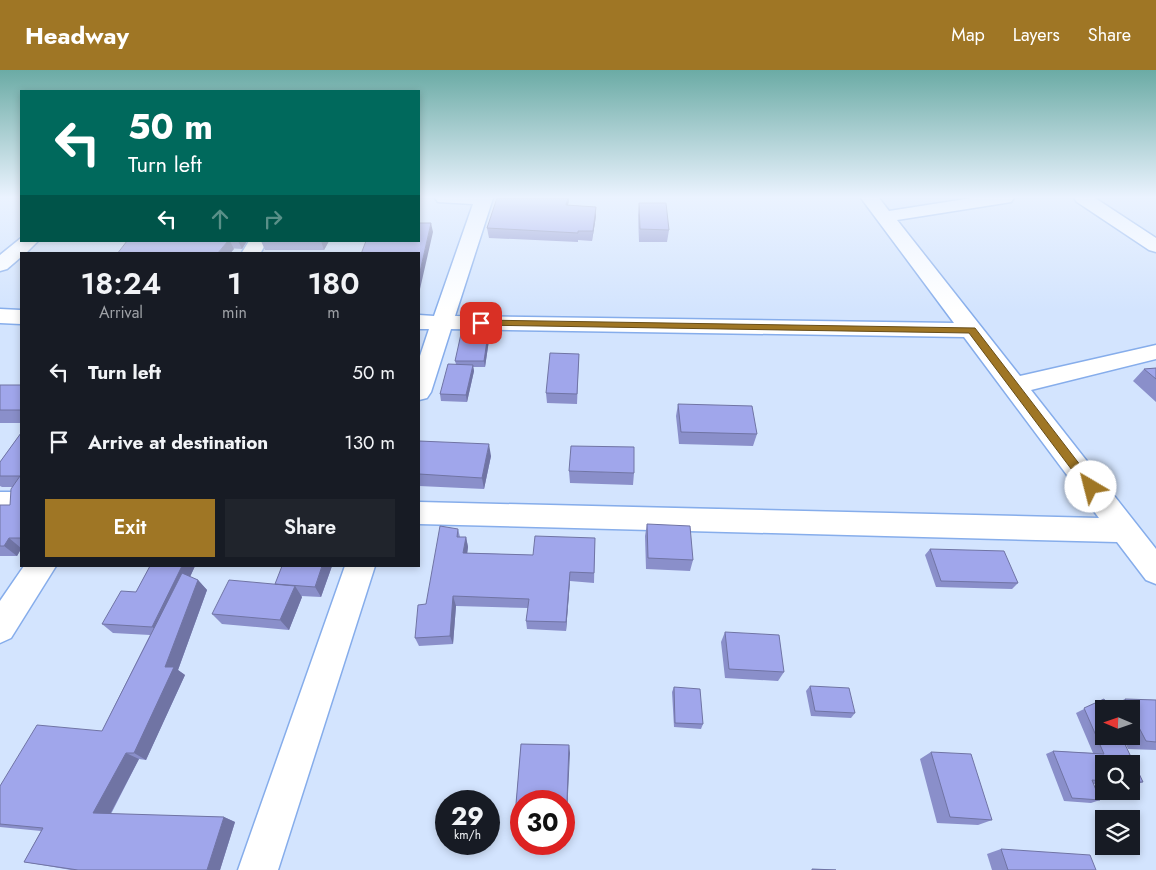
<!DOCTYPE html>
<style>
:root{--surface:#171b24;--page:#20242c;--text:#f1f3f6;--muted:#9ea1a6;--accent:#9f7625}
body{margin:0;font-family:Jost,sans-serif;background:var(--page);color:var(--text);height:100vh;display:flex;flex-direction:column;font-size:19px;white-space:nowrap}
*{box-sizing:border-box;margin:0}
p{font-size:16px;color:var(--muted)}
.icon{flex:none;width:28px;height:28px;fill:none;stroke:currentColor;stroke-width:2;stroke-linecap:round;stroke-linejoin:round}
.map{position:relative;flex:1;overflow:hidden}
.panel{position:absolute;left:20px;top:182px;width:400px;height:315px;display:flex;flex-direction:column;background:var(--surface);border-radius:0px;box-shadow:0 2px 8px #0003}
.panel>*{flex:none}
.hud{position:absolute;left:20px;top:20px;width:400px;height:152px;border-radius:0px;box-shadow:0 2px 8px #0003;background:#00695c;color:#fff;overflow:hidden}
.needle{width:32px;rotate:272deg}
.tools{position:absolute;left:1095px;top:630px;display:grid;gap:10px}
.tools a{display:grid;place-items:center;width:45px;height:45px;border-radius:0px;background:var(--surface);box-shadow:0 2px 8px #0003;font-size:25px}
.speed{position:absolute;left:435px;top:720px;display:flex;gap:10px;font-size:25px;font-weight:700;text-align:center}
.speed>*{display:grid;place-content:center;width:65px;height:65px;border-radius:50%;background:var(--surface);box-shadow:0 2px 8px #0003;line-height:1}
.speed small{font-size:12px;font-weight:400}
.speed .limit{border:8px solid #d22;background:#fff;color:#111}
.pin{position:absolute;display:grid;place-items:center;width:42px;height:42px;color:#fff;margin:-21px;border-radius:10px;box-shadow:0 2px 8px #0006}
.me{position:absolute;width:55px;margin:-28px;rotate:323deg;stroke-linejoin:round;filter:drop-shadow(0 0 4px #0008)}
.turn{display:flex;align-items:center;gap:18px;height:105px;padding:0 25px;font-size:22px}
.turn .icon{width:65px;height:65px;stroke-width:2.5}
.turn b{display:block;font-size:35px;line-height:42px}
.lanes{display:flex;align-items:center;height:48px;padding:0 25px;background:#0003;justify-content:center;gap:25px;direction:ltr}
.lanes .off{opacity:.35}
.eta{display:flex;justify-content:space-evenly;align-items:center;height:85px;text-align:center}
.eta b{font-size:30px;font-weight:600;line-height:35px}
.primary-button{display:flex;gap:10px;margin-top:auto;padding:10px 25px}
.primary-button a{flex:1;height:58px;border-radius:0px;background:var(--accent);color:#fff;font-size:20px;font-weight:600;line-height:58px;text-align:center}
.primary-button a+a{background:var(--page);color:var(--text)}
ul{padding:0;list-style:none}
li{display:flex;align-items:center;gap:15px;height:70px;padding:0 25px}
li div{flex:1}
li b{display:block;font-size:19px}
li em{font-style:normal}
header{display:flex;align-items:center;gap:30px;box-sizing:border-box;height:70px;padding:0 25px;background:var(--accent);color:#fff}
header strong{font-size:24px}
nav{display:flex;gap:28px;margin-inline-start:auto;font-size:18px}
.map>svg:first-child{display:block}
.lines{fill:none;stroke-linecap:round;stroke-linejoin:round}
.minor-casing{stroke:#86adeb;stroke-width:3}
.minor{fill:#fff;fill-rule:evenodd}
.wall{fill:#8a8fca}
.shaded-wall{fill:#7074a4}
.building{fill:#a0a6eb;stroke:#7074a4}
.route{fill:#9f7625;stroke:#674d18}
</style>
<header>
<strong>Headway</strong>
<nav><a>Map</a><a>Layers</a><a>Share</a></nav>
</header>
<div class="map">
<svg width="1156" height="800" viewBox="0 0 1156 800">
<rect width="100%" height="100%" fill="#d3e4fe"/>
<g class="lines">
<g class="minor-casing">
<path id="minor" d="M435,128h58l-38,118 499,7 -93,-125h18l10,13 83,-13h42l-3,4 -6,1 -108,17 123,156 136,-31v14l-125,31 125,159v35l-10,-4 -29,-38 -698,-18v-22l680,16 -135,-181 -513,-8 -20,63 -4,6 -8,2v-41l10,-30h-10v-14l15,1 39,-112 -35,-2z
M1074,128h21l61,40v14l-7,-2 -72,-48z
M21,168v3h17l-13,13h-4v3l-14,12 -7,2v-16z
M249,171h18l-7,13h-19z
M0,239l21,1v14l-21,-1z
M0,422h21v22h-21z
M24,496h32l-45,72 -11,5v-42z
M345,496h30l-97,304h-40z"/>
</g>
<use href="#minor" class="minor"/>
</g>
<path class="wall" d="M569,130l-1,5 28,11 -4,25 -14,-1v2l-89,-4 -2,-10z
M639,133l30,27 -2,12h-28l-1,-27z
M127,171h120l-5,8z
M261,171h68l-5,9h-59z
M488,264l1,6 -4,27h-12l1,4 -7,31 -26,-1 -1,-7 16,-30 -1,-3z
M579,284l-2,50 -30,-1 -1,-10z
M1156,298v34l-23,-21 11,-12z
M0,315h21v38h-21z
M678,334l79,30 -4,12 -74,-2 -3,-28z
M21,363v116l-4,7h-17v-51h10l2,-18h-10l-2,-1v-24z
M419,371l72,15 -7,33 -65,-3z
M569,401l65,2 -1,12 -63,-2z
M647,454l46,36 -3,11 -44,-2 -1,-33z
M458,459l2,8h6l2,10 -1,6 66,2 62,-17 -1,45 -24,-2 -4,50 -39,-2 -1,-8 2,-13 -72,-2 -3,38 -34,2 -4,-8 11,-34z
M930,479l88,34 -6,6 -76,-2 -11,-32z
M150,496h45l-5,11 8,3 9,10 -29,80 7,5 -39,85 -7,-1 -28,55 113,3 11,5 -15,48h-149l-29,-5 -18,-3 17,-31 -41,-4v-41l102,-55 48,-96 -37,-2 -11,-9 34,-32z
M332,496l-11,31 -20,-1 1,1 -13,33 -67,-6 -10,-10 63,-30z
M725,562l59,40 -6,9 -53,-3 -4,-36z
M810,616l45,27 -4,5 -40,-2 -5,-25z
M674,617l29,37 -2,5 -27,-2 -2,-35z
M1104,629l5,10h-5v27h17l22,46 -10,4 -2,-1v-21h-27v20h-11l7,16 -9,3 -27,-2 -18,-47 7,-3 40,2 -17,-40z
M1125,629l31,1v50l-28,-1 -6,-13h9v-27h-22l-1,-2z
M521,674l48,1 -3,90h-2v-34h-43v33l-5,-1 -2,-5z
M931,682l61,68 -14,5 -41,-2 -17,-64z
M1001,779l95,21h-104l-5,-16z"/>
<path class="shaded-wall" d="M568,128h1v2l-3,14v-9z
M596,137v9l-4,25 1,-10z
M431,153l2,9 -13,57 -1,-6v-7z
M228,171h2l4,8 -4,5h-13z
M238,171h9l-5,8z
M321,171h8l-5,9z
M488,264l1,6 -4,27 -1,-6z
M473,295l1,6 -7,31 -1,-7z
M489,374l2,12 -7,33 -2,-11z
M466,467l2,10 -2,16 -3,-10z
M9,468l12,10v1l-4,7 -13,-10z
M182,496h13l-32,69 -11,-8z
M322,496h10l-11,31 -6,-10z
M570,502v9l-4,50v-9z
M198,510l9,10 -29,80 7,5 -39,85 -12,-7 31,-86z
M295,516l7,11 -13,33 -9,-10z
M453,526l3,10 -3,38 -3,-8z
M569,675l1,8 -4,82v-5z
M126,683l13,6 -31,59 -15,-5z
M224,747l11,5 -15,48h-13z"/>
<path class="building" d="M497,128h71l-2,7 30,2 -3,24h-15v2l-91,-5z
M639,133h27l3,27 -29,-1z
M419,153h12l-12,53v-22h-58l5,-13h53z
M127,171h101l-11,13h-100z
M461,264h27l-4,27h-29z
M550,283l29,1 -2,40 -31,-1z
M448,294l25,1 -7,30 -26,-1z
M1156,298v11l-12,-10z
M0,315h21v25h-21z
M678,334l74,2 5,28 -76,-2z
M21,363v105h-12l-5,8h-4v-41h10l1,-16 9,-13h-20v-14z
M419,371l70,3 -7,34 -63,-4z
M571,376l63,1v26l-65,-2z
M647,454l43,2 3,34 -45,-2z
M440,456l18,3 -1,8h9l-3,16 70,2 2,-19 60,2 -1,35 -24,-1 -4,50 -40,-1 3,-22 -76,-3 -3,40 -35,2 3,-33 8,-1z
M930,479l74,2 14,32 -77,-2z
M150,496h32l-30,61 -50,-3 19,-33 15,1z
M282,496h40l-7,21 -40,-3z
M182,503l16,7 -33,87h9l-40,86h-8l-33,60 131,4 -17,53h-129l-54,-8 19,-34 -43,-4v-38l37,-61 65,6z
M229,510l66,6 -15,34 -68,-6z
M725,562l54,3 5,37 -55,-3z
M810,616l39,2 6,25 -40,-2z
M674,617l26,2 3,35 -28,-1z
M1104,629l5,10h-5v27h17l22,46h-12v-18h-27v17l-12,-1 8,20 -28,-2 -19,-47 51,3 -20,-46z
M1125,629l31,1v42l-10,-1 -15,-29v-3h-1z
M521,674l48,1 -3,85h-2v-29h-43v27h-7z
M931,682l40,2 21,66 -42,-3z
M1001,779l89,6 6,15h-88z
M812,799l24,1h-24z"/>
<linearGradient id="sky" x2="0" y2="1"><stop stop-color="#6baba5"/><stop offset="0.53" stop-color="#ebf3ff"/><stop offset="1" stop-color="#ebf3ff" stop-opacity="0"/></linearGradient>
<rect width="1156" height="240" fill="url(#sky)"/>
<path class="route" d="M481,250l494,8 122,159 -2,3h-8l-118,-157 -491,-8v-4z"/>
</svg>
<div class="tools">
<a><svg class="needle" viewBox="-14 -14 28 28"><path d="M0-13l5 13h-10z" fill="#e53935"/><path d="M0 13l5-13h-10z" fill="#9ea1a6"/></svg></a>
<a><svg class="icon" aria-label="search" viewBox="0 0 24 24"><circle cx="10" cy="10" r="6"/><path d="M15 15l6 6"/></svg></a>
<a><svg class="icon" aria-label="layers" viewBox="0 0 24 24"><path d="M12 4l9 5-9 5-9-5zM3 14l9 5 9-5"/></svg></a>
</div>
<div class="speed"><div>29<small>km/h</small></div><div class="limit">30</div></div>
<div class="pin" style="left:481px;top:253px;background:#d93025"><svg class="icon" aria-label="arrive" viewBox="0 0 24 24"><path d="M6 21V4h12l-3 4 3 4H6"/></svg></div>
<svg class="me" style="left:1091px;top:417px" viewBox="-20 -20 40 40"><circle r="19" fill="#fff"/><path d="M0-13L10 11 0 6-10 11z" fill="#9f7625"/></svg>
<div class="hud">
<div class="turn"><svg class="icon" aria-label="left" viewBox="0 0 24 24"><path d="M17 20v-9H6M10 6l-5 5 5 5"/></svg><div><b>50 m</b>Turn left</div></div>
<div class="lanes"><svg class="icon" aria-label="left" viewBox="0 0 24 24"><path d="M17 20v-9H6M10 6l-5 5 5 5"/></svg><svg class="icon off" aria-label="ahead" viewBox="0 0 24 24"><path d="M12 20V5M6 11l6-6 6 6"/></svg><svg class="icon off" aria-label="right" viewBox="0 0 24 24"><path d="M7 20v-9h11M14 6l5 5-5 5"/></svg></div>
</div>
<section class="panel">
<div class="eta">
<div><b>18:24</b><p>Arrival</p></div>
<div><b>1</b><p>min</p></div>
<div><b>180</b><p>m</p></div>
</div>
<ul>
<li><svg class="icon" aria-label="left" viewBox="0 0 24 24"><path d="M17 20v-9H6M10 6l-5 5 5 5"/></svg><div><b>Turn left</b></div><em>50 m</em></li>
<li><svg class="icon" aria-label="arrive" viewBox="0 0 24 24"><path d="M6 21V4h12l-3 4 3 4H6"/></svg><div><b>Arrive at destination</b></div><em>130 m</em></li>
</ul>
<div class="primary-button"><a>Exit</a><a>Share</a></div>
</section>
</div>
